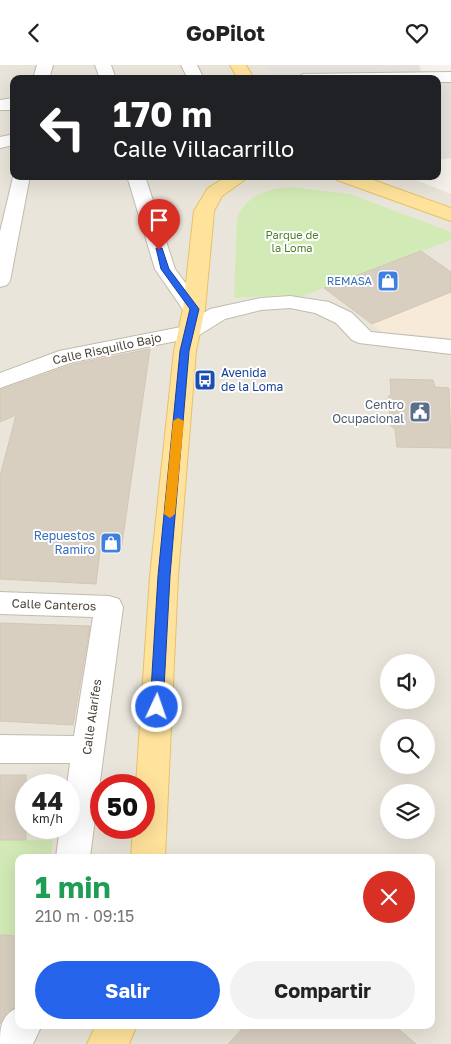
<!DOCTYPE html>
<html lang="es">
<meta charset="utf-8">
<style>
:root{--surface:#fff;--page:#f2f2f2;--text:#222;--muted:#767676;--accent:#2563eb}
body{margin:0;font-family:"Golos Text",sans-serif;background:var(--page);color:var(--text);height:100vh;display:flex;flex-direction:column;font-size:19px;white-space:nowrap}
*{box-sizing:border-box;margin:0}
p{font-size:16px;color:var(--muted)}
.icon{flex:none;width:28px;height:28px;fill:none;stroke:currentColor;stroke-width:2;stroke-linecap:round;stroke-linejoin:round}
.map{position:relative;flex:1;overflow:hidden}
.drawer{position:absolute;left:15px;top:789px;width:420px;height:175px;display:flex;flex-direction:column;background:var(--surface);border-radius:10px;box-shadow:0 5px 20px #0002}
.drawer>*{flex:none}
.banner{position:absolute;left:10px;top:10px;width:431px;height:105px;border-radius:10px;box-shadow:0 5px 20px #0002;background:#202124;color:#fff;overflow:hidden}
.buttons{position:absolute;left:380px;top:589px;display:grid;gap:10px}
.buttons a{display:grid;place-items:center;width:55px;height:55px;border-radius:50%;background:var(--surface);box-shadow:0 5px 20px #0002;font-size:25px}
.speed{position:absolute;left:15px;top:709px;display:flex;gap:10px;font-size:25px;font-weight:700;text-align:center}
.speed>*{display:grid;place-content:center;width:65px;height:65px;border-radius:50%;background:var(--surface);box-shadow:0 5px 20px #0002;line-height:1}
.speed small{font-size:12px;font-weight:400}
.speed .limit{border:8px solid #d22;background:#fff;color:#111}
.pin{position:absolute;display:grid;place-items:center;width:42px;height:42px;color:#fff;margin:-51px -21px;border-radius:50% 50% 50% 0;rotate:-45deg;box-shadow:0 0 5px #0007}
.pin .icon{rotate:45deg}
.me{position:absolute;width:55px;margin:-28px;rotate:3deg;stroke-linejoin:round;filter:drop-shadow(0 0 4px #0008)}
.turn{display:flex;align-items:center;gap:18px;height:105px;padding:0 20px;font-size:22px}
.turn .icon{width:65px;height:65px;stroke-width:2.5}
.turn b{display:block;font-size:35px;line-height:42px}
.round{display:grid;place-items:center;flex:none;width:52px;height:52px;border-radius:26px;background:var(--page)}
.head{display:flex;align-items:center;justify-content:space-between;height:85px;padding:0 20px}
h1{font-size:30px;font-weight:700;line-height:38px;color:#1e9e55}
.primary-button{display:flex;gap:10px;margin-top:auto;padding:10px 20px}
.primary-button a{flex:1;height:58px;border-radius:30px;background:var(--accent);color:#fff;font-size:20px;font-weight:700;line-height:58px;text-align:center}
.primary-button a+a{background:var(--page);color:var(--text)}
header{display:flex;justify-content:space-between;align-items:center;height:65px;padding:0 20px;background:var(--surface);font-size:22px;font-weight:700}
.map>svg:first-child{display:block}
.residential{fill:#eae5da;fill-rule:evenodd}
.commercial{fill:#f7ead8}
.industrial{fill:#e6e2dd}
.green{fill:#d2eab5}
.building{fill:#d8cfc1;stroke:#d3c7b4}
.lines{fill:none;stroke-linecap:round;stroke-linejoin:round}
.minor-casing{stroke:#c2bbae;stroke-width:2}
.major-casing{stroke:#e6c16a;stroke-width:2}
.minor{fill:#fff;fill-rule:evenodd}
.major{fill:#ffe39c;fill-rule:evenodd}
.route{fill:#2563eb;stroke:#184099}
.slow{fill:#f59e0b}
.labels{text-anchor:middle;stroke-width:4;stroke-linejoin:round;paint-order:stroke}
.far-park-label{font-size:11px;fill:#4a7f2a;stroke:#fff}
.far-shop-label{font-size:11px;fill:#366cbe;stroke:#fff;text-anchor:end}
.street-label{font-size:12px;fill:#4b4439;stroke:#fff}
.transit-label{font-size:12px;fill:#164399;stroke:#fff;text-anchor:start}
.service-label{font-size:12px;fill:#4e5e75;stroke:#fff;text-anchor:end}
.shop-label{font-size:12px;fill:#366cbe;stroke:#fff;text-anchor:end}
</style>
<header><svg class="icon" aria-label="back" viewBox="0 0 24 24"><path d="M15 5l-7 7 7 7"/></svg>GoPilot<svg class="icon" aria-label="heart" viewBox="0 0 24 24"><path d="M12 20l-8-8c-3-5 5-10 8-4 3-6 11-1 8 4z"/></svg></header>
<div class="map">
<svg width="451" height="979" viewBox="0 0 451 979">
<rect width="100%" height="100%" fill="#f6f3ec"/>
<path class="residential" d="M0,0h265l8,14h-259v97h392l45,18v850h-451zM389,598h37v37h-37zM389,662h37v38h-37zM26,720h43v42h-43zM101,720h43v42h-43zM389,728h37v37h-37zM19,792h412v168h-412z"/>
<path class="commercial" d="M451,209v64l-69,-6 -26,-20z"/>
<path class="industrial" d="M265,0h154l3,9 -151,3z
M438,15h13v78l-13,2z"/>
<path class="green" d="M289,122l61,7 101,38v8l-151,57 -16,-2 -50,3 3,-79c8,-23 29,-30 52,-32z
M0,775h53l-2,17h-32v79l-19,-1z"/>
<path class="building" d="M421,186l30,21v20l-79,32 -48,-36z
M150,284l-29,202 -21,-1 -4,34 -96,-5v-103l16,-61 -16,7v-32l74,-26z
M390,314l43,1 2,7 14,1 2,60 -54,-1 -2,-18 -4,-3 -3,-29 3,-3z
M0,558l90,3 -17,99 -73,-4z
M0,710h26v65h-26z
M0,870l19,1v69l-12,7 -7,12z
M246,960h148l22,19h-188z"/>
<g class="lines">
<g class="minor-casing">
<path id="minor" d="M37,0h16l-4,14h-16z
M95,0h16l5,14h-16z
M181,0h16l7,14h-16z
M451,7v10h-13v-3h-143l8,-5z
M14,33v12h-14v-10z
M14,69v11l-14,3v-11z
M14,108v3h16l-20,105 -3,4 -7,2v-55z
M127,111h18l30,93 30,40 -3,5 -8,1 -8,-1 -31,-45z
M290,231l39,6 23,11 19,19 80,8v14l-92,-11 -7,-3 -16,-17 -21,-10 -25,-5 -29,2 -36,9 -29,18 -123,25 -73,26v-15l59,-22 122,-24 29,-18 51,-11z
M0,527l109,4 10,3 4,8 -33,250h-34l4,-30h9v-42h-2l3,-22h-70v-28l74,1 19,-119 -93,-3z
M19,942v18h23l-9,19h-33c0,-18 1,-29 19,-37z"/>
</g>
<g class="major-casing">
<path id="major" d="M230,0h16l8,14h-16z
M228,111h22l-28,20 -8,15 -9,98 -9,42 -18,225 -13,281h-34l2,-30h11v-42h-8l14,-209 24,-225 9,-42 11,-98 14,-23z
M335,111h27l89,32v13l-114,-41z
M96,960h41l-8,19h-42z"/>
</g>
<use href="#minor" class="minor"/>
<use href="#major" class="major"/>
</g>
<path class="route" d="M156,183h6l7,21 30,40 -10,42 -19,225 -7,131 -6,5 -7,-5 8,-131 22,-225 10,-42 -29,-40z"/>
<path class="slow" d="M178,353l6,3 -9,93 -5,4 -6,-4 9,-93z"/>
<defs>
<g id="shop-square" transform="scale(1.125)"><rect x="-9" y="-9" width="18" height="18" rx="4" fill="#3f7fe0" stroke="#fff"/><path d="M-5-2.5h2.3a2.7 3.5 0 0 1 5.4 0H5L5.5 6h-11ZM-1.5-2.5h3a1.5 2.3 0 0 0-3 0Z" fill="#fff"/></g>
<g id="bus-square" transform="scale(1.125)"><rect x="-9" y="-9" width="18" height="18" rx="4" fill="#1a4fb4" stroke="#fff"/><path d="M-5-6H5V4H4V6H2V4H-2V6H-4V4H-5ZM-3.5-4V0h7V-4ZM-3.5 1.2v1.5H-2V1.2ZM2 1.2v1.5H3.5V1.2Z" fill="#fff"/></g>
<g id="civic-square" transform="scale(1.125)"><rect x="-9" y="-9" width="18" height="18" rx="4" fill="#5c6f8a" stroke="#fff"/><path d="M-.6-6.5H3V-4.5H.6V-3L4-1V1h2V6H-6V1h2V-1L-.6-3ZM-1.2 2.5V6h2.4V2.5Z" fill="#fff"/></g>
</defs>
<g fill-rule="evenodd">
<use href="#shop-square" x="388" y="216"/>
<use href="#bus-square" x="205" y="315"/>
<use href="#civic-square" x="420" y="347"/>
<use href="#shop-square" x="111" y="478"/>
</g>
<g class="labels">
<g class="far-park-label">
<text x="292" y="174">Parque de<tspan x="292" dy="13">la Loma</tspan></text>
</g>
<g class="far-shop-label">
<text x="372" y="220">REMASA</text>
</g>
<g class="street-label">
<text transform="translate(107 284) rotate(-12)" y="4">Calle Risquillo Bajo</text>
<text transform="translate(54 540) rotate(2)" y="4">Calle Canteros</text>
<text transform="translate(92 652) rotate(-82)" y="4">Calle Alarifes</text>
</g>
<g class="transit-label">
<text x="221" y="312">Avenida<tspan x="221" dy="14">de la Loma</tspan></text>
</g>
<g class="service-label">
<text x="404" y="344">Centro<tspan x="404" dy="14">Ocupacional</tspan></text>
</g>
<g class="shop-label">
<text x="95" y="475">Repuestos<tspan x="95" dy="14">Ramiro</tspan></text>
</g>
</g>
</svg>
<div class="buttons">
<a><svg class="icon" aria-label="sound" viewBox="0 0 24 24"><path d="M4 9h4l5-4v14l-5-4H4zM17 9q2 3 0 6"/></svg></a>
<a><svg class="icon" aria-label="search" viewBox="0 0 24 24"><circle cx="10" cy="10" r="6"/><path d="M15 15l6 6"/></svg></a>
<a><svg class="icon" aria-label="layers" viewBox="0 0 24 24"><path d="M12 4l9 5-9 5-9-5zM3 14l9 5 9-5"/></svg></a>
</div>
<div class="speed"><div>44<small>km/h</small></div><div class="limit">50</div></div>
<div class="pin" style="left:159px;top:185px;background:#d93025"><svg class="icon" aria-label="arrive" viewBox="0 0 24 24"><path d="M6 21V4h12l-3 4 3 4H6"/></svg></div>
<svg class="me" style="left:157px;top:642px" viewBox="-20 -20 40 40"><circle r="17" fill="#2563eb" stroke="#fff" stroke-width="3"/><path d="M0-11L8 9 0 5-8 9z" fill="#fff"/></svg>
<div class="banner">
<div class="turn"><svg class="icon" aria-label="left" viewBox="0 0 24 24"><path d="M17 20v-9H6M10 6l-5 5 5 5"/></svg><div><b>170 m</b>Calle Villacarrillo</div></div>
</div>
<section class="drawer">
<div class="head"><div><h1>1 min</h1><p>210 m · 09:15</p></div><a class="round" style="background:#d93025;color:#fff"><svg class="icon" aria-label="close" viewBox="0 0 24 24"><path d="M6 6l12 12M18 6L6 18"/></svg></a></div>
<div class="primary-button"><a>Salir</a><a>Compartir</a></div>
</section>
</div>
